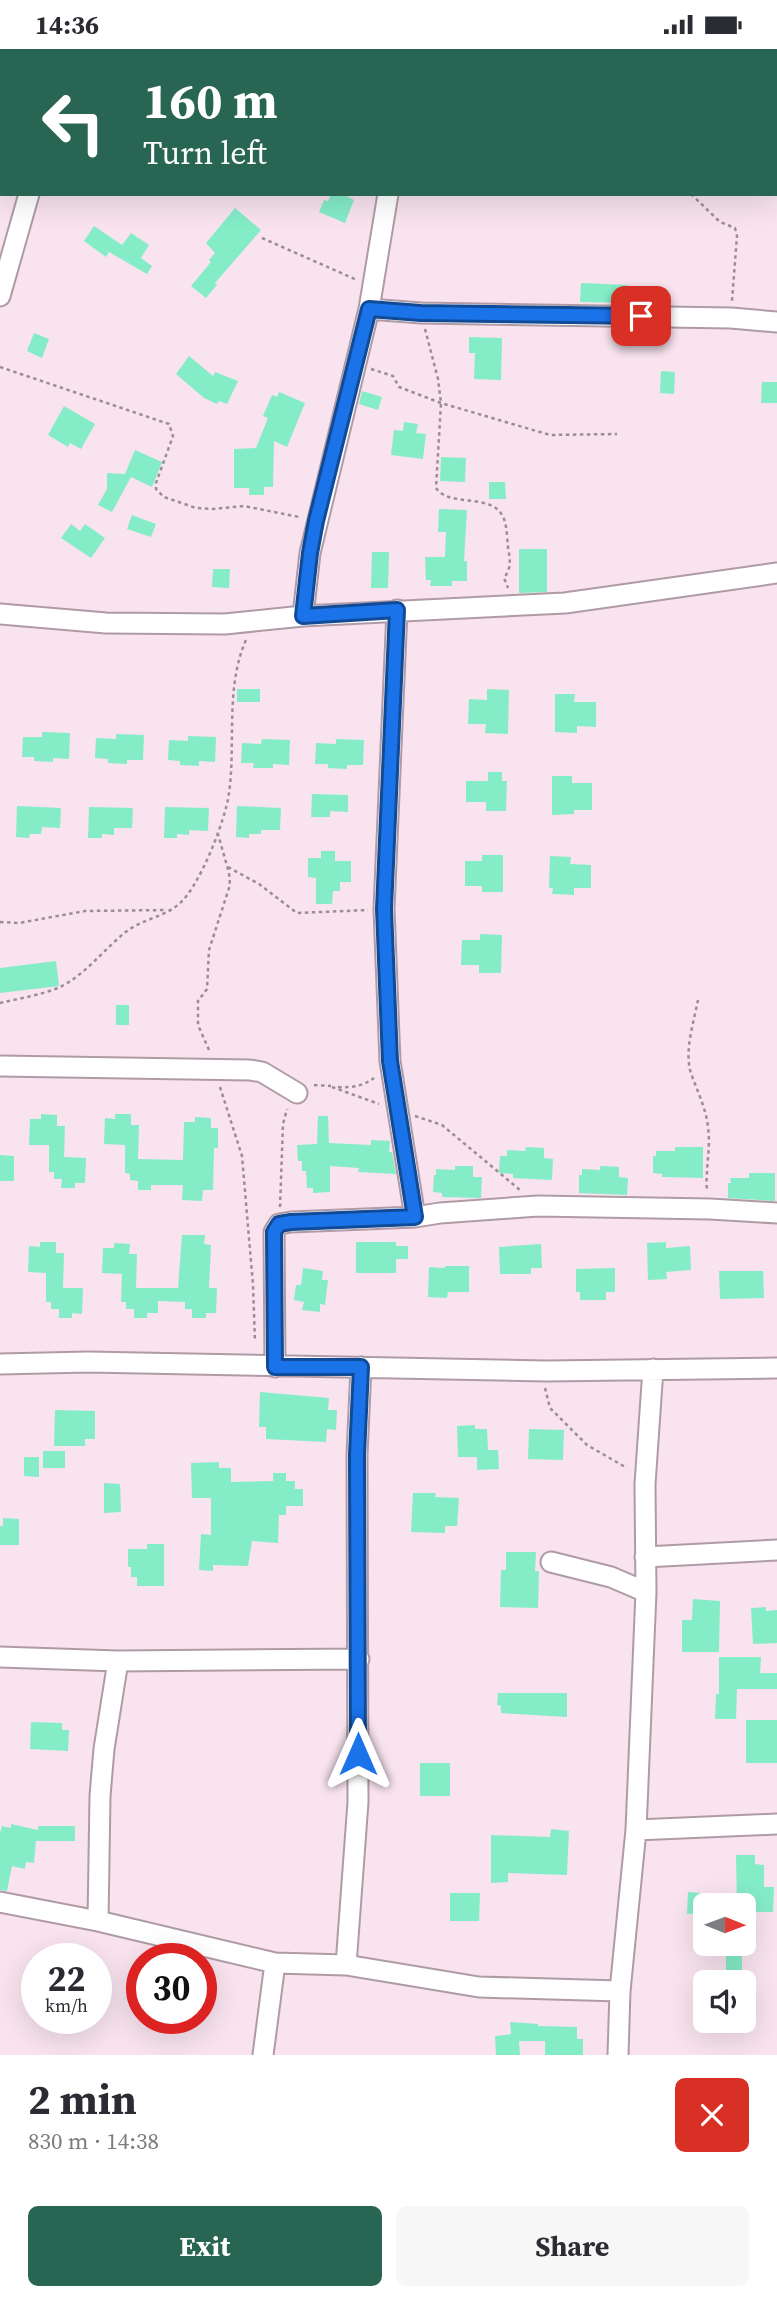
<!DOCTYPE html>
<meta charset="utf-8">
<style>
:root{--surface:#fff;--page:#f7f7f7;--text:#2b2b33;--muted:#7c7c81;--accent:#286552}
body{margin:0;font-family:"Source Serif 4",serif;background:var(--page);color:var(--text);height:100vh;display:flex;flex-direction:column;font-size:26px;white-space:nowrap}
*{box-sizing:border-box;margin:0}
p{font-size:23px;color:var(--muted)}
.icon{flex:none;width:38px;height:38px;fill:none;stroke:currentColor;stroke-width:2;stroke-linecap:round;stroke-linejoin:round}
.map{position:relative;height:2006px;overflow:hidden}
.sheet{display:flex;flex-direction:column;background:var(--surface);flex:1}
.sheet>*{flex:none}
.banner{position:absolute;left:0px;top:0px;width:777px;height:147px;box-shadow:0 7px 28px #0002;background:#286552;color:#fff;overflow:hidden}
.needle{width:46px;rotate:91deg}
.tools{position:absolute;left:693px;top:1844px;display:grid;gap:14px}
.tools a{display:grid;place-items:center;width:63px;height:63px;border-radius:10px;background:var(--surface);box-shadow:0 7px 28px #0002;font-size:35px}
.speed{position:absolute;left:21px;top:1894px;display:flex;gap:14px;font-size:35px;font-weight:700;text-align:center}
.speed>*{display:grid;place-content:center;width:91px;height:91px;border-radius:50%;background:var(--surface);box-shadow:0 7px 28px #0002;line-height:1}
.speed small{font-size:18px;font-weight:400}
.speed .limit{border:10px solid #d22;background:#fff;color:#111}
.pin{position:absolute;display:grid;place-items:center;width:60px;height:60px;color:#fff;margin:-30px;border-radius:14px;box-shadow:0 4px 10px #0006}
.me{position:absolute;width:77px;margin:-38px;rotate:0deg;stroke-linejoin:round;filter:drop-shadow(0 0 5px #0008)}
.turn{display:flex;align-items:center;gap:24px;height:147px;padding:0 28px;font-size:32px}
.turn .icon{width:91px;height:91px;stroke-width:2.5}
.turn b{display:block;font-size:49px;line-height:60px}
.round{display:grid;place-items:center;flex:none;width:74px;height:74px;border-radius:10px;background:var(--page)}
.head{display:flex;align-items:center;justify-content:space-between;height:119px;padding:0 28px}
h1{font-size:42px;font-weight:700;line-height:52px}
.action{display:flex;gap:14px;margin-top:auto;padding:14px 28px}
.action a{flex:1;height:80px;border-radius:10px;background:var(--accent);color:#fff;font-size:28px;font-weight:700;line-height:80px;text-align:center}
.action a+a{background:var(--page);color:var(--text)}
.status{display:flex;justify-content:space-between;align-items:center;height:49px;padding:0 35px;background:var(--surface);direction:ltr}
.status svg{height:19px;fill:currentColor}
.map>svg:first-child{display:block}
.building{fill:#85ecc8}
.lines{fill:none;stroke-linecap:round;stroke-linejoin:round}
.minor-casing{stroke:#af9ba6;stroke-width:23}
.path{stroke:#9b8d95;stroke-width:2.5;stroke-dasharray:3.5 3.5;stroke-linecap:butt}
.minor{stroke:#fff;stroke-width:19}
.route-casing{stroke:#114b97;stroke-width:18}
.route{stroke:#1a73e8;stroke-width:12}
</style>
<div class="status"><b>14:36</b><svg viewBox="0 0 49 12"><path d="M0 12V9h3v3zM5 12V6h3v6zM10 12V3h3v9zM15 12V0h3v12zM26 1h20v11H26zM47 4h2v5h-2z"/></svg></div>
<div class="map">
<svg width="777" height="2006" viewBox="0 0 777 2006">
<rect width="100%" height="100%" fill="#f8e3ef"/>
<path class="building" d="M331,145h11l12,6 -9,23 -26,-11 5,-12 4,1z
M235,159l26,22 -46,53 2,2 -11,13 -15,-12 20,-24 -2,-2 6,-7 -9,-10z
M94,177l28,19 9,-12 18,12 -8,13 11,8 -5,8 -38,-22 -3,5 -22,-16z
M581,234l47,2 -1,18 -47,-1z
M34,284l15,6 -7,19 -15,-7z
M469,288l33,1 -1,42 -27,-1 1,-26h-6z
M189,307l24,20 2,-4 23,9 -11,23 -8,-3 -2,3 -13,-6 -28,-24z
M661,322l14,1 -1,22 -14,-1z
M762,333h15v21h-16z
M362,342l20,6 -4,13 -19,-6z
M279,343l26,11 -18,44 -13,-6 -1,46h-9v8h-15v-7h-15v-39l22,-1 12,-30 -5,-2 9,-21 5,2z
M64,357l31,18 -14,25 -11,-6 -2,4 -20,-12z
M404,373l14,2 -2,9 10,1 -3,25 -32,-4 3,-25 9,1z
M135,401l27,12 -10,25 -21,-10 -19,35 -14,-7 9,-16v-16l18,1z
M441,408l25,1 -1,24 -25,-1z
M489,433h16l1,17h-17z
M439,460l28,1 -3,51h3v20h-15v5h-22l1,-6h-5l-1,-23h20l1,-25h-8z
M132,466l24,9 -5,13 -24,-8z
M71,475l9,7 5,-7 20,14 -14,20 -30,-20z
M519,500h28v43l-28,1z
M372,503h17l-1,36h-17z
M213,520h17l-1,19 -17,-1z
M237,640h23v13h-23z
M487,640l22,1 -1,44 -23,-1 1,-9h-18l1,-25 18,1z
M555,645h20l-1,8h22v25l-19,-1v7l-22,-1z
M42,683l28,1 -1,26 -16,-1v4l-19,-1v-4h-12l1,-20h19z
M116,685l28,1 -1,25h-16v4l-19,-1v-4l-13,-1 1,-20 20,1z
M188,687l28,1 -1,25 -16,-1v5l-19,-1v-4l-12,-1 1,-20 19,1z
M262,690l28,1 -1,25 -16,-1v4h-20l1,-5h-13l1,-20 19,1z
M336,690l28,1 -1,25h-16v4l-19,-1v-4h-13l1,-21 20,1z
M488,723h14v9h5l-1,30h-20v-9h-20v-21h22z
M552,727h20v7h20v27h-18v4l-22,1z
M312,745l36,1v17l-18,-1v6h-19z
M17,757l44,2 -1,20 -18,-1 -1,7h-11l-1,4 -13,-1z
M237,757l44,2 -1,22h-19v4h-12v4l-13,-1z
M89,758l44,1 -1,20h-18v7l-12,-1v4h-14z
M165,758l44,1 -1,23 -19,-1v5l-12,-1v4h-13z
M321,802h14v10h16v21h-11v9h-7l-1,13h-16v-26l-8,-1v-19h13z
M482,806h21v37h-21v-6h-17v-25h17z
M550,807l21,1 -1,7 21,1v23h-17v7l-22,-1 1,-6h-4z
M480,885l22,1 -1,38h-22v-8h-18l1,-25h18z
M56,912l3,25 -59,7v-25z
M116,956h13v20h-13z
M41,1065l16,1v11h8l-1,31 22,1 -1,25h-10v5h-14l1,-9h-8v-7h-5v-27h-20l1,-26h11z
M115,1065h16v11h8l-1,34 45,1 1,-38h11v-5l16,1v10h7v20h-4l-1,42h-10l-1,11 -20,-1 1,-15h-32v5h-13v-9l-8,-1v-6l-5,-1v-28l-21,-1 1,-26 10,1z
M318,1067h10l1,27 42,2v-5l19,1 -1,11h3l4,22 -38,-2 1,-4 -29,-2v26l-17,1v-5h-6l-1,-17h-4v-10h-4l-1,-16 20,-1z
M526,1098l18,1v10l9,1 -1,21 -39,-2v-4l-14,-1 1,-17h7v-6l18,1z
M675,1098h28v31l-41,-1v-3l-9,-1v-17h3v-5h19z
M0,1106l14,1v25h-14z
M455,1117h18v11h9l-1,21 -39,-1v-4l-9,-1 1,-17h2v-6l19,1z
M600,1117l19,1v10l9,1 -1,17 -48,-2v-18h3v-6l18,1z
M749,1124h26v28l-47,-3v-15h3l-1,-5h19z
M182,1186h23l-1,9 7,1 -2,43h8l-1,25h-10v5h-14v-9h-7v-7l-27,-1v12h-11v5h-13v-9h-8v-7h-5l1,-28 -20,-1 1,-25h11v-5l16,1 -1,10h8l-1,34h42z
M40,1193h16v11h8l-1,35h20l-1,26 -10,-1v5h-13v-9h-8v-7h-5v-29l-18,-1 1,-26 11,1z
M356,1193h40v4h12v13h-12v14h-40z
M666,1193v6l24,-2 1,24 -25,2 1,7 -19,1 -1,-37z
M541,1195l1,24h-11v6h-31l-1,-27z
M445,1217h24v26h-21l-1,6 -19,-1 1,-30 16,1z
M303,1219l20,3 -1,9h6l-3,25 -5,-1v8l-18,-2 2,-8 -10,-2 2,-15h5z
M615,1219v24h-9v8h-26v-8h-4v-23z
M719,1222h44l1,27 -44,1z
M260,1343l69,6 -1,12h9l-1,20 -9,-1 -1,13 -60,-3v-12h-7z
M55,1361l40,1v28h-10v7h-31z
M475,1376v4h12l1,21h10l1,19 -22,1v-13h-19l-1,-31z
M529,1380l35,1 -1,30 -35,-1z
M43,1402h22v17h-22z
M24,1408h15v20l-15,-1z
M219,1413v6h12v14l42,-1v-8h13v8h9v8h8v17h-17v9h-7l-1,28 -26,-2 -4,25 -35,-1v6l-14,-1 2,-36 10,1v-37h-19l-1,-35z
M104,1434l16,1 1,28 -17,1z
M413,1444h23l-1,4 24,1 -2,28h-12v7l-34,-1z
M3,1469l16,1v26h-19v-19h3z
M147,1495h17v42h-27v-9h-6v-10h-3v-18h19z
M506,1503h30l-1,19h4l-1,37 -38,-1 1,-37h5z
M693,1550l27,2 -1,51h-37v-32h10z
M766,1558v4l11,-1v33l-24,1 -2,-36z
M719,1608h42l-1,16h17v16h-40l-1,30h-21l1,-25h3z
M498,1644h69v24l-66,-4v-7l-4,-1z
M746,1671h31v43h-31z
M31,1673l31,1v7h7l-1,21 -38,-2z
M420,1714h30v33h-30z
M11,1775l27,6v-4h37v15h-39l-2,22 -8,-1 -1,7 -13,-3 -5,25 -7,-1v-57l2,-7 9,2z
M551,1780l18,2 -2,44 -59,-2v9l-17,1v-48l59,2z
M736,1806h19v9l9,1v22h10l-1,25h-29v-6h-7z
M688,1843l13,1v5h5l-1,15 -18,1z
M450,1844h30l-1,28h-29z
M726,1895h16v28h-16z
M510,1973l28,2v2l39,1v12h6v16h-38v-14h-26l1,14h-24l-1,-19 16,-2z"/>
<g class="lines">
<g class="minor-casing">
<path id="minor" d="M71,2l1,-2
M461,2l2,-2
M0,247l29,-102
M369,260l52,4 310,5 46,4
M397,561l-13,299 6,152 25,156
M0,565l106,9 119,1 78,-8 262,-13 212,-30
M303,567l7,-63 59,-244 19,-115
M0,1017l250,4 12,2 35,21
M0,1315l88,-2 458,9 231,-3
M275,1318l-1,-135 5,-8 12,-2 124,-5 25,-4 98,-7 172,3 67,4
M645,1508l132,-7
M551,1513l60,15 35,15
M0,1608l118,4 241,-2
M636,1781l141,-6
M0,1853l98,19 177,42 71,2 133,22 141,4
M98,1872l2,-125 4,-47 14,-88
M346,1916l12,-163 -1,-347 4,-88
M263,2006l12,-92
M618,2006l2,-64 16,-161 10,-238 -1,-108 8,-115"/>
</g>
<path class="path" d="M566,0v2
M691,145l29,28 15,6 2,8 -5,65
M262,189l95,42
M425,280l13,50 3,24 -5,85c15,21 57,3 68,31 3,8 3,19 4,28 2,13 4,20 -4,31l4,10
M0,318l169,57 4,12 -17,47v6l8,8 32,11 17,1 31,-3 55,11
M371,320l22,7 6,11 42,16 109,32 67,-1
M228,818l31,17 38,29 71,-3
M0,873l19,1 66,-12 82,-1
M698,951c-4,21 -13,48 -8,70 6,19 16,37 18,57 3,22 -3,43 -1,65
M0,954c20,-5 43,-8 62,-17 25,-13 43,-38 65,-55 16,-12 37,-14 52,-27 20,-16 47,-85 50,-111 7,-49 -4,-106 17,-153
M209,1001l-11,-25v-24l9,-12 2,-39 21,-65 -1,-12 -11,-39
M314,1036l17,1
M220,1038l22,69 11,129 2,57
M332,1038l47,17
M338,1038c14,1 25,-1 36,-9
M415,1067l27,9 78,65
M280,1158l3,-83 4,-15
M545,1339l5,20 37,37 40,23"/>
<use href="#minor" class="minor"/>
</g>
<g class="lines">
<g class="route-casing">
<path id="route" d="M358,1705l-1,-299 4,-88h-86l-1,-135 5,-8 12,-2 124,-5 -25,-156 -6,-152 13,-299 -94,6 7,-63 6,-32 53,-212 52,4 220,3"/>
</g>
<use href="#route" class="route"/>
</g>
</svg>
<div class="tools">
<a><svg class="needle" viewBox="-14 -14 28 28"><path d="M0-13l5 13h-10z" fill="#e53935"/><path d="M0 13l5-13h-10z" fill="#7c7c81"/></svg></a>
<a><svg class="icon" aria-label="sound" viewBox="0 0 24 24"><path d="M4 9h4l5-4v14l-5-4H4zM17 9q2 3 0 6"/></svg></a>
</div>
<div class="speed"><div>22<small>km/h</small></div><div class="limit">30</div></div>
<div class="pin" style="left:641px;top:267px;background:#d93025"><svg class="icon" aria-label="arrive" viewBox="0 0 24 24"><path d="M6 21V4h12l-3 4 3 4H6"/></svg></div>
<svg class="me" style="left:358px;top:1705px" viewBox="-20 -20 40 40"><path d="M0-17L14 15 0 8-14 15z" fill="#1a73e8" stroke="#fff" stroke-width="4"/></svg>
<div class="banner">
<div class="turn"><svg class="icon" aria-label="left" viewBox="0 0 24 24"><path d="M17 20v-9H6M10 6l-5 5 5 5"/></svg><div><b>160 m</b>Turn left</div></div>
</div>
</div>
<section class="sheet">
<div class="head"><div><h1>2 min</h1><p>830 m · 14:38</p></div><a class="round" style="background:#d93025;color:#fff"><svg class="icon" aria-label="close" viewBox="0 0 24 24"><path d="M6 6l12 12M18 6L6 18"/></svg></a></div>
<div class="action"><a>Exit</a><a>Share</a></div>
</section>
